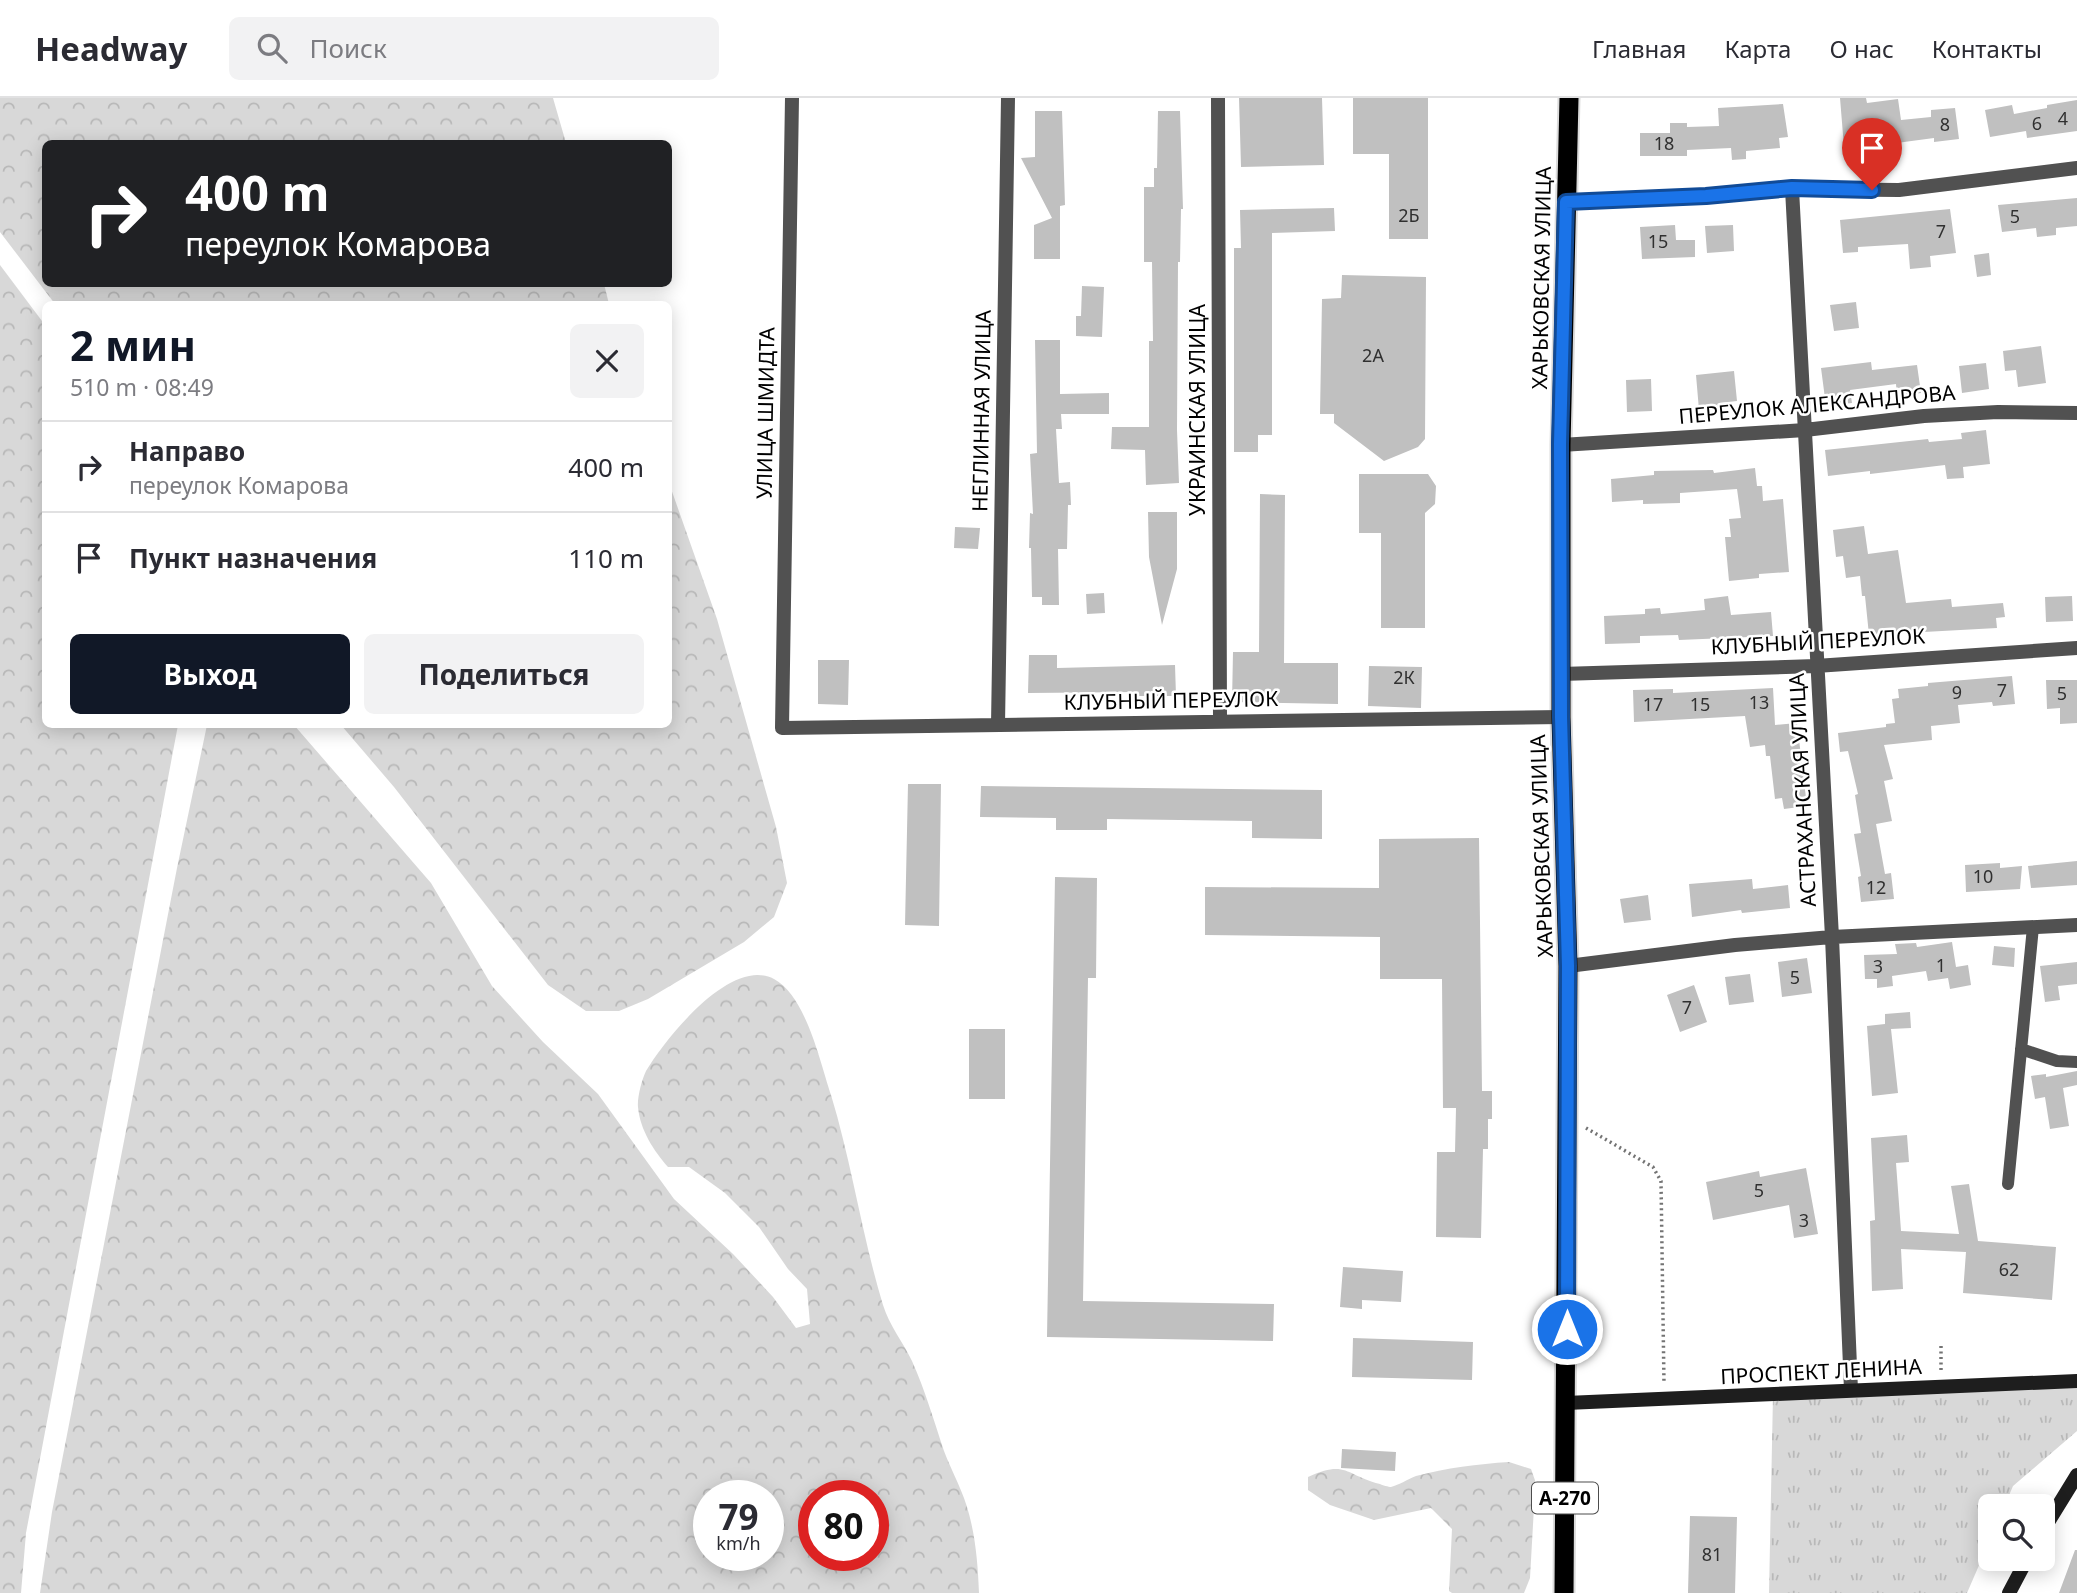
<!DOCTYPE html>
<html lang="ru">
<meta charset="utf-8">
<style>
:root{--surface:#fff;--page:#f2f2f3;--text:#2b2b33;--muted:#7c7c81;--line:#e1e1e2;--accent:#111827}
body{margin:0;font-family:"Noto Sans",sans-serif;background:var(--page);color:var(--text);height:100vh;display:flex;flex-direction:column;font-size:26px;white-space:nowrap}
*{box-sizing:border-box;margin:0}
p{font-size:23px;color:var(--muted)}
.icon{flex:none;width:38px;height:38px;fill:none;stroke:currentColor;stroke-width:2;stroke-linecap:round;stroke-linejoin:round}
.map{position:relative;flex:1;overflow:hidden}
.side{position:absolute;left:42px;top:203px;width:630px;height:427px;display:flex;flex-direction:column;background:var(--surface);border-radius:10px;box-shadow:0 4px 18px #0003}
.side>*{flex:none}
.guide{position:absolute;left:42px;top:42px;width:630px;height:147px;border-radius:10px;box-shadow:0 4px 18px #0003;background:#202124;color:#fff;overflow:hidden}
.buttons{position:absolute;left:1978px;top:1396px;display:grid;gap:14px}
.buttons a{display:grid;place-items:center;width:77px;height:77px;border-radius:10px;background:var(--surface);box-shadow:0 4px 18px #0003;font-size:35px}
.speed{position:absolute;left:693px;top:1382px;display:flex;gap:14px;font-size:35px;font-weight:700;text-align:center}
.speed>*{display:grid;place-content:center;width:91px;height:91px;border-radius:50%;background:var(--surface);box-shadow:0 4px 18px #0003;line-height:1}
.speed small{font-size:18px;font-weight:400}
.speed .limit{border:10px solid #d22;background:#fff;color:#111}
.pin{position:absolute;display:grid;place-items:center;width:60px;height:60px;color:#fff;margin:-72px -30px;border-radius:50% 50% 50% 0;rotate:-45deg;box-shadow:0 0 7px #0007}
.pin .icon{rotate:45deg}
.me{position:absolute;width:77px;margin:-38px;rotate:0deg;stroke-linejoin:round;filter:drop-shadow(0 0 5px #0008)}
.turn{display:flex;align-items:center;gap:24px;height:147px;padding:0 28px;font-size:32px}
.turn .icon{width:91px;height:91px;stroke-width:2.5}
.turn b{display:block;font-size:49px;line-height:60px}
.round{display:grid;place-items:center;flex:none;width:74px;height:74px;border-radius:10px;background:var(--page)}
.overview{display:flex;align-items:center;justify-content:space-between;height:119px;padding:0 28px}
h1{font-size:42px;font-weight:700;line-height:52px;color:var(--accent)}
.primary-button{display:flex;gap:14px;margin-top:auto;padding:14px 28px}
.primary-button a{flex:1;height:80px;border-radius:10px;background:var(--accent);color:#fff;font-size:28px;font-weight:700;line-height:80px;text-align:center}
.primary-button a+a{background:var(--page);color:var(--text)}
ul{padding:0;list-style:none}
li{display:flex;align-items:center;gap:21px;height:91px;padding:0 28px;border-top:2px solid var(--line)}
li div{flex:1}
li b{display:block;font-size:26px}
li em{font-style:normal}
header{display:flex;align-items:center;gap:42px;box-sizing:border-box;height:98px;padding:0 35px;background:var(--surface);border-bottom:2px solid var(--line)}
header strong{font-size:33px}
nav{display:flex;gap:38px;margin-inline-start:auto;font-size:24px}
.search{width:490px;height:63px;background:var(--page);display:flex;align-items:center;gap:18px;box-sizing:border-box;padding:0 24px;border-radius:10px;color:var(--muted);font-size:26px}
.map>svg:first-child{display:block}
.forest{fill:url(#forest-crowns);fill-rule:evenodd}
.park{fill:url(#park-tufts)}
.building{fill:#c0c0c0}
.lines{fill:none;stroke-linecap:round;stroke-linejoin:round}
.trunk-casing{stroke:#dbdbdb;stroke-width:23}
.path{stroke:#737373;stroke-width:3.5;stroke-dasharray:2 3.5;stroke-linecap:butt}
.service{stroke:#515151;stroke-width:12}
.minor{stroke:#515151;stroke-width:14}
.secondary{stroke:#1e1e1e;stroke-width:14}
.trunk{stroke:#000;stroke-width:19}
.route-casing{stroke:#114b97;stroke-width:18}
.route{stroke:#1a73e8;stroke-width:12}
.labels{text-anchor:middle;stroke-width:5;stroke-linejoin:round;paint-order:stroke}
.number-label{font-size:18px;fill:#303030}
.shield{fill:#fff;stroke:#4c4c4c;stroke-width:2}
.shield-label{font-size:19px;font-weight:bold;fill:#000}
.street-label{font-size:21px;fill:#000;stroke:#fff}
</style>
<header>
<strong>Headway</strong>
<div class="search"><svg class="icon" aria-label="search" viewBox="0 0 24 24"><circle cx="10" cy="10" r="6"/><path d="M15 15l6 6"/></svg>Поиск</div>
<nav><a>Главная</a><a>Карта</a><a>О нас</a><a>Контакты</a></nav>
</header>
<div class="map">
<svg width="2077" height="1495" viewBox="0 0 2077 1495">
<defs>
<pattern id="forest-crowns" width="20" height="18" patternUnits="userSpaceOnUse" patternTransform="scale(1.75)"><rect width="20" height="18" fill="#d8d8d8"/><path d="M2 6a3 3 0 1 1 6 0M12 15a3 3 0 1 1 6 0" fill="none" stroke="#b8b8b8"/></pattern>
<pattern id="park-tufts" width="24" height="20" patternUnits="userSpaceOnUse" patternTransform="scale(1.75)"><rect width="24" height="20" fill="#d8d8d8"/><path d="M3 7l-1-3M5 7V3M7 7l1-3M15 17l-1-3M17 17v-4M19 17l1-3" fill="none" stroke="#b8b8b8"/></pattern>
</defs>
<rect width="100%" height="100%" fill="#fff"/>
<path class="forest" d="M0,0h553l13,45 -520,1v140h558l5,20h-554l-55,-72z
M0,167l45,60 1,399 132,1 -152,808 -5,60h-21z
M669,385l48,136 59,208 11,56 -13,34 -30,25 -96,57 -29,12h-33l-38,-26 -154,-198 -53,-62 327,-1z
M207,627h87l137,158 61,103 51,56 55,52 76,105 59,55 40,43 23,31 14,-4 -3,-35 -19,-20 -29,-42 -34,-34 -36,-26h-21c-14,-16 -28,-37 -30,-60 -1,-9 4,-28 8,-36 19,-32 85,-115 128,-92 32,17 46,83 57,116 21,69 31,141 52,210 6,20 20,37 29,56 13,29 22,60 32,90 8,21 20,42 25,63 7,26 9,53 10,79h-939l12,-81 125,-644zM709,1398h59v60h-59zM873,1398v60h-59v-60z
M1509,1364l22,7 6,17 -3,21 -4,71 -6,15h-72l-3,-2 3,-62 -21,-21 -57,12 -44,-15 -22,-15v-13c39,-18 38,-1 72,7 2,1 9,3 11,3 8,-2 17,-8 25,-11 30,-8 62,-12 93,-14z"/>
<path class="park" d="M2077,1283v50l-64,55 -9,21h-14v33l-23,53h-198l4,-198z"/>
<path class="building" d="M1239,0h83l2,67 -83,2z
M1353,0h75v141h-39v-85h-36z
M1840,0h26l1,5 31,-4 3,21 30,-3v-7l24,-2 4,31 -25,3v-4l-60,8v-2l-30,3z
M2077,2v31l-50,7 -1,-7 -36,6 -5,-27 27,-5 2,9 33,-6v-3z
M1783,6l5,33 -9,1 1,10 -34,3v8l-14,1 -1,-12 -44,2v6h-47v-23h30v-10h17v4l32,-1 -1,-18z
M1035,13h27l3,94 -5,1v53h-26v-34l18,-7 -31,-60 14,-1z
M1158,13h22l3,98h-2l-1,53h-2l-1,168 2,53 -33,2 -1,-35 -34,-1 1,-22h37v-86h4l-1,-79h-8v-75h10v-19h3z
M2077,100v28l-21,2v7l-19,2 -1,-9 -34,4 -4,-27z
M1334,110l1,23 -63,2v202h-14v17h-24v-204h7l-1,-38z
M1950,111l6,44 -26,3 1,11 -21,2 -2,-25 -50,3v5l-15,1 -3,-33z
M1675,127l1,15h19v17l-53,2 -2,-32z
M1733,127l1,26 -27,2 -2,-27z
M1989,155l2,22 -14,2 -3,-22z
M1342,177l84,2 -1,162 -7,8 -34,14 -50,-38v-9h-14l2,-115 19,-1z
M1082,188l22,1 -2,50 -26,-1v-20h5z
M1856,204l3,26 -25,3 -4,-26z
M1035,242h25v54l49,-1v21h-48l1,15h-6l3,54 11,-1 1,23h-3l-1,44h-9l1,56h-17v-8h-10l-1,-49h-2l1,-35 3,1 -3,-60 7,-1z
M2041,248l5,37 -28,4 -2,-17 -11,1 -2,-20z
M1871,264l1,8 45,-5 4,28 -24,3 -1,-12 -46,6 2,13 -26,3 -5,-38z
M1986,265l3,26 -27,4 -3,-27z
M1734,273l3,30 -18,2 1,5 -21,2 -3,-35z
M1651,281l1,32 -25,1 -1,-32z
M1986,332l4,34 -27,3 1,11 -17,1 -2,-14 -75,9v-3l-42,5 -3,-26 103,-11 1,3 33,-3 -1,-6z
M1755,370l2,18h5l1,15 20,-2 6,73 -30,2v4l-30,3 -4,-44h6l-2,-18 12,-1 -4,-29 -57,4v10l-37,1v-4l-31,2 -1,-23 43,-4v-4l59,-1 1,3z
M1359,376h69l8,12 -1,18 -10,9v115h-44v-95h-22z
M1260,396l25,1 -1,168h54v41l-106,-2 1,-50h26z
M1148,414h29v57l-15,56 -13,-68z
M1864,428l4,28 30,-4 8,53 45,-4 1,8 51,-4 2,14 -9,1 1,10 -128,7 -4,-39h-3l-2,-20 -14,2 -3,-22 -7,1 -3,-27z
M955,429l25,1 -2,21 -24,-1z
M1104,495l1,20 -18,1 -1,-20z
M1728,498l3,19 40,-3 2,24 -94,4 -1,-5 -38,1v7l-35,1 -1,-28 41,-2v-5l15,-1 1,6 44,-4 -1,-11z
M2072,498l1,25 -27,1 -1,-25z
M1029,557h28v13l118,-3 1,31h-38v-4l-110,1z
M818,562h31l-1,45 -30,-1z
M1369,568l53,1 -1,41 -53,-2z
M2012,578l3,28 -22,2 -1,-4 -34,3 2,18 -29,3 1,14 -48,5 9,34 -9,2 8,40 -16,3 9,50 6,-1 3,26 -33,3 -3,-25 3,-1 -7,-42 7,-1 -6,-38 3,-1 -10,-43 -8,1 -2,-19 48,-6v-3l9,-1 -3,-24 7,-1 -1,-9 30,-3v-3z
M2046,582h31v43l-17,1v-16l-13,1z
M1773,590l2,37 22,-2 10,83 -23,3 -2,-11 -7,1 -5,-43h-4l-1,-11 -15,2 -5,-31 -111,6 -1,-32 40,-1v4z
M908,686h33l-2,142 -34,-1z
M981,688l341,4v49l-70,-1v-17l-145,-2v11h-51v-12l-76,-1z
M1479,740l3,253h10v28h-4v30h-5l-2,89 -45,-1 1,-85h18l1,-44h-13l-1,-129h-62v-42l-175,-2v-48l174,1v-49z
M2077,763v24l-46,3 -3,-22z
M2000,765v5l22,-2 -2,23 -54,3 -1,-27z
M1055,779l42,1 -1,100h-8l-5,323 191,3 -1,37 -226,-4z
M1752,781l1,10 35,-4 2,23 -48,5 -1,-3 -49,7 -3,-33z
M1648,797l3,25 -27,3 -4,-24z
M1952,844l4,25 12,-2 3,20 -21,4 -2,-11 -20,3 -2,-10 -34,5 1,10 -16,2v-9h-12l-1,-24 33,-1 -2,-10 21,-1 1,4z
M1994,848l21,2 -1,19 -22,-2z
M1807,860l5,35 -30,4 -4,-35z
M2077,864v22l-19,2 2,14 -15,2 -5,-36z
M1750,876l4,28 -25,3 -4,-28z
M1694,887l13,37 -27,10 -13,-37z
M1910,914l1,16 -20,1 7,64 -26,3 -5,-70 18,-2v-10z
M969,931h36v70h-36z
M2077,973v14l-14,3 6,38 -19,3 -5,-32 -10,2 -4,-23 15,-2v3z
M1907,1037l2,27 -13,1 5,68 58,3 -8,-48 18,-2 9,57 78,6 -4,53 -89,-7 3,-41 -65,-3 2,40 -31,2 -2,-70 5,-1 -4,-82z
M1806,1070l12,66 -24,4 -5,-33 -76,15 -7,-38 53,-11 1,6z
M1343,1169l60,4 -2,31 -39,-2v9l-22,-2z
M1353,1240l120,4 -1,38 -120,-3z
M1342,1351l54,3 -1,19 -54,-3z
M1690,1418l47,1 -2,76h-47z
M2075,1452h2v43h-18z"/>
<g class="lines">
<g class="trunk-casing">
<path id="trunk" d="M1564,1495l4,-627 -7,-249v-272l8,-347"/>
</g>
<path class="path" d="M1586,1030l67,39 8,14 3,203
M1941,1272v-26"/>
<path class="service" d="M2021,951l36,12 20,1
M2008,1086l25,-257"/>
<path class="minor" d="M792,0l-10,630 779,-11
M1218,0l2,623
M1792,91l40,748 19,453
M1566,104l140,-6 86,-7 107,1 178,-22
M1561,347l244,-15 119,-14 74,-4 79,1
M1561,576l255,-8 261,-18
M998,627l10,-627
M1568,868l167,-21 97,-8 245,-12"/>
<path class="secondary" d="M1566,1305l511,-22
M2042,1434l35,-57
M2009,1495l18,-34"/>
<use href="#trunk" class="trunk"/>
</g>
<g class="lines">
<g class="route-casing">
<path id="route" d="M1567,1231l1,-363 -7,-249 -1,-273 6,-242 140,-6 86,-8 80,2"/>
</g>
<use href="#route" class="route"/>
</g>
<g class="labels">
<g class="number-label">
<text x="2063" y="27">4</text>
<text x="2037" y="32">6</text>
<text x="1945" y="33">8</text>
<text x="1664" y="52">18</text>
<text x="1409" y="124">2Б</text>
<text x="2015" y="125">5</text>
<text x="1941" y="140">7</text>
<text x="1658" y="150">15</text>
<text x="1373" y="264">2А</text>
<text x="1404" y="586">2К</text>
<text x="2002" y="599">7</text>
<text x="1957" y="601">9</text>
<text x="2062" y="602">5</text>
<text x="1759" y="611">13</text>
<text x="1653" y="613">17</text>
<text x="1700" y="613">15</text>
<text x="1983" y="785">10</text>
<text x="1876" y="796">12</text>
<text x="1941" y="874">1</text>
<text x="1878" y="875">3</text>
<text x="1795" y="886">5</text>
<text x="1687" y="916">7</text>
<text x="1759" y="1099">5</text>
<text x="1804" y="1129">3</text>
<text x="2009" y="1178">62</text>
<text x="1712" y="1463">81</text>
</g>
<rect class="shield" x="1532" y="1384.5" width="66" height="31" rx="5"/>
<g class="shield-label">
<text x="1565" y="1407">А-270</text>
</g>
<g class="street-label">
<text transform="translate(1542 180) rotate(-89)" y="7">ХАРЬКОВСКАЯ УЛИЦА</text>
<text transform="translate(1817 307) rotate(-5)" y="7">ПЕРЕУЛОК АЛЕКСАНДРОВА</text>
<text transform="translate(1198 312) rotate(-90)" y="7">УКРАИНСКАЯ УЛИЦА</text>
<text transform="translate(982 313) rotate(-89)" y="7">НЕГЛИННАЯ УЛИЦА</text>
<text transform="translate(766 315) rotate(-89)" y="7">УЛИЦА ШМИДТА</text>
<text transform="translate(1818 544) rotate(-3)" y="7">КЛУБНЫЙ ПЕРЕУЛОК</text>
<text transform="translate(1171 603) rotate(-1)" y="7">КЛУБНЫЙ ПЕРЕУЛОК</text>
<text transform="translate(1803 692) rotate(-93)" y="7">АСТРАХАНСКАЯ УЛИЦА</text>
<text transform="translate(1542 748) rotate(-92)" y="7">ХАРЬКОВСКАЯ УЛИЦА</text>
<text transform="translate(1821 1274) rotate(-3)" y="7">ПРОСПЕКТ ЛЕНИНА</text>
</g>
</g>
</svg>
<div class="buttons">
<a><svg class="icon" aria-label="search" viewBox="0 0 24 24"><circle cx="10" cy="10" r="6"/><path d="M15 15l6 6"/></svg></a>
</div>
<div class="speed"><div>79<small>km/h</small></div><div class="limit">80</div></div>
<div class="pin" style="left:1872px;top:92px;background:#d93025"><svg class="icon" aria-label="arrive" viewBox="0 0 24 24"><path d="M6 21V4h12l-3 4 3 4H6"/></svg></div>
<svg class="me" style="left:1567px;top:1231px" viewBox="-20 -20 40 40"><circle r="17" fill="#1a73e8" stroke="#fff" stroke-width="3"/><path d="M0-11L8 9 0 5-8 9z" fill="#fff"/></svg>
<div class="guide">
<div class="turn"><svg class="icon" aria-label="right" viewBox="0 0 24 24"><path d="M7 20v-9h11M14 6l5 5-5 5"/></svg><div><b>400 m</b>переулок Комарова</div></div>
</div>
<section class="side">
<div class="overview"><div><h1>2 мин</h1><p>510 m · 08:49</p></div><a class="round"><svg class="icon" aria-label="close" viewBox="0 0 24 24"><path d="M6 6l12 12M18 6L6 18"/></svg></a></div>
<ul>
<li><svg class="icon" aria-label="right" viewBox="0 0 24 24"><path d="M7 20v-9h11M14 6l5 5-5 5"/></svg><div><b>Направо</b><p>переулок Комарова</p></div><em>400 m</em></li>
<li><svg class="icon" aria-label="arrive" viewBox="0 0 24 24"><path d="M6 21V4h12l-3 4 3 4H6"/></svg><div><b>Пункт назначения</b></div><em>110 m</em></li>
</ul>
<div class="primary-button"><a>Выход</a><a>Поделиться</a></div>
</section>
</div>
